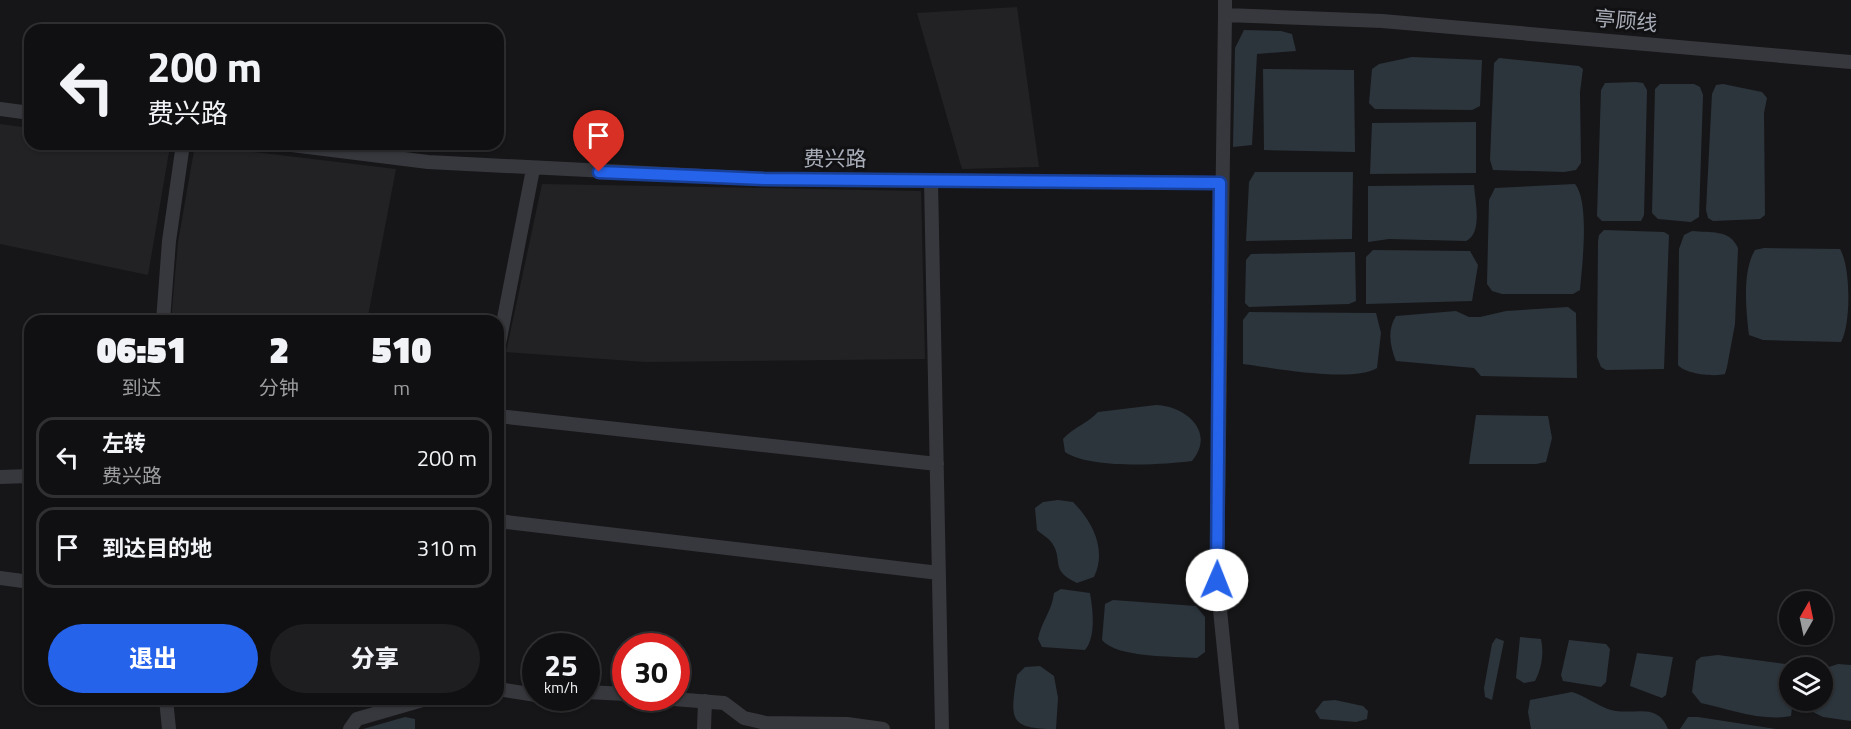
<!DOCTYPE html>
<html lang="zh">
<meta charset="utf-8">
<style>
:root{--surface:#101012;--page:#1e1e20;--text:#f1f3f6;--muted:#9c9d9f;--line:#303032;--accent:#2563eb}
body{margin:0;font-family:"Titillium Web","Noto Sans SC",sans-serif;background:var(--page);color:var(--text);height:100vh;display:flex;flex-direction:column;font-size:22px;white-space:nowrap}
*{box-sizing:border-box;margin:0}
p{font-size:20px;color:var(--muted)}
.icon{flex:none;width:33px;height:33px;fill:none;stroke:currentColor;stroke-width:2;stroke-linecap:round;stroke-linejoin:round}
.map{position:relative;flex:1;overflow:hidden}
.side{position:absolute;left:24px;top:315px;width:480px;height:390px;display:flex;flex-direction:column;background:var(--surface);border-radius:18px;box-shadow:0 2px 4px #0004,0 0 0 2px var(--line)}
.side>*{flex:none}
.top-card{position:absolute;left:24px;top:24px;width:480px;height:126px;border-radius:18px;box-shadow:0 2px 4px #0004,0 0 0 2px var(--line);background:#101012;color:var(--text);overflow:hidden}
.needle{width:39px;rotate:9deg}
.fabs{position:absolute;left:1779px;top:591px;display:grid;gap:12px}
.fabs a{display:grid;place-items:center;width:54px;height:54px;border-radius:50%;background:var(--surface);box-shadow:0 2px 4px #0004,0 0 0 2px var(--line);font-size:30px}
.speed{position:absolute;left:522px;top:633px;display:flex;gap:12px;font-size:30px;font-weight:700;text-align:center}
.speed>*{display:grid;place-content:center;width:78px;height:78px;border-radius:50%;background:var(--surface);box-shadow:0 2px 4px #0004,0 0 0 2px var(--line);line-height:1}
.speed small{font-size:15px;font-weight:400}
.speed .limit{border:9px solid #d22;background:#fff;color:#111}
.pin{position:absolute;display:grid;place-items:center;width:51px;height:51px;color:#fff;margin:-62px -26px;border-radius:50% 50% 50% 0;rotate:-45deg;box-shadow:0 0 6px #0007}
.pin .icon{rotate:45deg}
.me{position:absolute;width:66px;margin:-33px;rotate:1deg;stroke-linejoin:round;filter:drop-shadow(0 0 4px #0008)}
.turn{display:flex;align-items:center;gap:21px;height:126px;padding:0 24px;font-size:27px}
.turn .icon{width:78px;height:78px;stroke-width:2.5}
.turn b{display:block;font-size:42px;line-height:51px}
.eta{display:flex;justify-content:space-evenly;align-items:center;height:102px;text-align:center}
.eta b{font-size:36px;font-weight:800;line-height:42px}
.cta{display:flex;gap:12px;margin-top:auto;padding:12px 24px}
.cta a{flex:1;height:69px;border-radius:36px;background:var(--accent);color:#fff;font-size:24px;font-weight:800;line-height:69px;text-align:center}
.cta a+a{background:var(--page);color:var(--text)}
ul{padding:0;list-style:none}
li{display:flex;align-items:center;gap:18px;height:81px;margin:0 12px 9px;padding:0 12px;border:3px solid var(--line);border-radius:18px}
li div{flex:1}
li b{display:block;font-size:22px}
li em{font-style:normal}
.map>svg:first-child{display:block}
.built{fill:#222225}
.water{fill:#2c353c}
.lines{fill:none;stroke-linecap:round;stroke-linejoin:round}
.street{stroke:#37383d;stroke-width:14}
.route-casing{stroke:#184099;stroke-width:15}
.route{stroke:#2563eb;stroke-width:10}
.labels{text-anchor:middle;stroke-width:6;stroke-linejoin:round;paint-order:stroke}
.street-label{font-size:21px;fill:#a8adb8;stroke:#111113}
</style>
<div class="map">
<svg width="1851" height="729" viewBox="0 0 1851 729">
<rect width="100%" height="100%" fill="#161618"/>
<path class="built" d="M1017,7l22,160 -77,2 -45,-156z
M0,124l30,4v16l140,2 -22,129 -148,-31z
M195,145l201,24 -29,152h-196l7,-79z
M542,184l379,7 4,168 -279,3 -140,-10z"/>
<path class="water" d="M1244,30l37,1 11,3 4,17 -39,3 -5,91 -19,2 2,-99z
M1412,57l70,3 -2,46 -8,4 -97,-1 -6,-6 3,-34 7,-5z
M1499,58l80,8 4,3 -3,23 1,71 -5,7 -12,2 -71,-2 -3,-10 4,-97z
M1263,69l91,1 1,82 -91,-2z
M1636,82l7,1 4,7 -3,125 -3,6h-39l-5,-5 4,-126 4,-7z
M1660,84h34l6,3 3,8 -4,122 -8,5 -33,-3 -6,-6 3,-124z
M1723,84l39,8 5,6 -3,15 1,102 -5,4 -47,2 -5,-3 -2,-8 6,-116 4,-9z
M1476,122v51l-106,1 2,-51z
M1255,172h98l-1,67 -106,2 3,-59z
M1575,184c15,18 7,83 5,106l-7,4h-71l-10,-3 -5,-7 2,-84 6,-12z
M1474,185c1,16 9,48 -8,56l-77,-2 -21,3v-56z
M1604,230l60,2 5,3 -5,134 -58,1 -5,-3 -4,-10 1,-116 1,-6z
M1692,231c18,2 38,-2 46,17l-3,76 -8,43 -2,7c-11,3 -40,0 -47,-9l1,-116 5,-14z
M1764,248l76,1c11,18 11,76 1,93l-78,-2 -14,-5c-3,-24 -7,-64 6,-85z
M1373,250l97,1 8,14 -6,36 -106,3v-47z
M1355,252l1,49 -7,3 -100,3 -4,-4 1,-43 5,-6z
M1568,307l8,6 1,65 -96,-2 -7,-8 -78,-7c-6,-15 -9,-31 0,-45l60,-5 13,6h11l26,-6z
M1249,312l127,1 5,20 -4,35c-24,15 -103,0 -134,-4v-44z
M1156,405c30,1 60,27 36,56 -31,4 -102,8 -127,-9l-2,-13c11,-12 25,-16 35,-27z
M1476,415l72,1 4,22 -6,24 -10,2h-67z
M1058,500l15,2c20,20 34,48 21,75l-17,6c-28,-13 -13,-22 -25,-40 -3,-5 -11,-9 -15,-13l-2,-22 8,-6z
M1061,589l29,4c3,17 6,44 -5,57l-43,-3 -4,-8c3,-17 14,-28 16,-46z
M1113,600l83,6 9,11v35l-8,6c-24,-2 -80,0 -95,-18l3,-36z
M1520,637l21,2c3,14 1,29 -6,42l-11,2 -8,-5z
M1496,638l8,3 -12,59 -7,-3 -1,-9 8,-44z
M1569,640l37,4 4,5 -4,33 -5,5 -38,-6 -2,-6z
M1637,653l36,4 -7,38 -4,3 -32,-12z
M1718,655l67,9 4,4 1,32 3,1 -2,15c-28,6 -63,-7 -90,-13l-9,-11 4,-31 5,-4z
M1838,664l13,1v56l-28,-4 -10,-5 -2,-11 11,-1 1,-31z
M1040,666l14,10 4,22 -2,31c-48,0 -46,-10 -39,-54l8,-8z
M1572,692c14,4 25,14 39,18 22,6 46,-9 57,19h-137l-3,-17 2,-12z
M1335,700l28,6 5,5 -1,8 -11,3 -36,-3 -5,-8 8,-10z
M405,717l10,2v10h-52z
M1688,717h10l78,12h-96z"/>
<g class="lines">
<path class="street" d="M1225,0v15l157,6 469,41
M1225,15l-8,565 15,149
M0,109l30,4
M284,144l144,18 336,17 456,4
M931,181l11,548
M163,321l6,-80 14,-97
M498,349l35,-180
M498,416l439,48
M0,477l30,-1
M498,521l441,52
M0,578l30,4
M498,689l38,6
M586,692l40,2
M661,698l63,5 20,15 22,5 81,1 36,5
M166,699l3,30
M350,729l7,-10 69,-20
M704,729l1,-28"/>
</g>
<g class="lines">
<g class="route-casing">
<path id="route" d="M599,172l165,7 456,4 -3,397"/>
</g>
<use href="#route" class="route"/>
</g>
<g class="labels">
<g class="street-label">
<text transform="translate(1626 21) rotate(5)" y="7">亭顾线</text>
<text x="835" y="166">费兴路</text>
</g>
</g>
</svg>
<div class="fabs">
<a><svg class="needle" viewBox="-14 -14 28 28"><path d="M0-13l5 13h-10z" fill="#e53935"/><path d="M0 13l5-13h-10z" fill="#9c9d9f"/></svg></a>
<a><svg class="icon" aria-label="layers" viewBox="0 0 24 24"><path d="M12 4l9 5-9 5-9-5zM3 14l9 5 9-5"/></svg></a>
</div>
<div class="speed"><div>25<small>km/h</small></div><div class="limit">30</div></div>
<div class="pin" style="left:599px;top:172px;background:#d93025"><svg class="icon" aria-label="arrive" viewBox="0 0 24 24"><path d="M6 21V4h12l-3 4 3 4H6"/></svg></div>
<svg class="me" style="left:1217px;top:580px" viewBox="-20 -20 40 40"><circle r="19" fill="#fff"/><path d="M0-13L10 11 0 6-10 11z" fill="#2563eb"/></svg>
<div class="top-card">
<div class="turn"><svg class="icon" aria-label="left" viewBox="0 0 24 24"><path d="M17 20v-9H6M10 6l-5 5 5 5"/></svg><div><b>200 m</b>费兴路</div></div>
</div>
<section class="side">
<div class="eta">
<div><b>06:51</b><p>到达</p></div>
<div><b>2</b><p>分钟</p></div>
<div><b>510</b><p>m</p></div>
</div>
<ul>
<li><svg class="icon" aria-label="left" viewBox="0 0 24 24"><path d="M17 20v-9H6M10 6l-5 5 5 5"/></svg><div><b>左转</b><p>费兴路</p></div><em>200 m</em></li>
<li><svg class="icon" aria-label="arrive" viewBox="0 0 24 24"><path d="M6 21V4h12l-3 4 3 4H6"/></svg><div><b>到达目的地</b></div><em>310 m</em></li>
</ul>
<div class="cta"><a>退出</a><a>分享</a></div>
</section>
</div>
